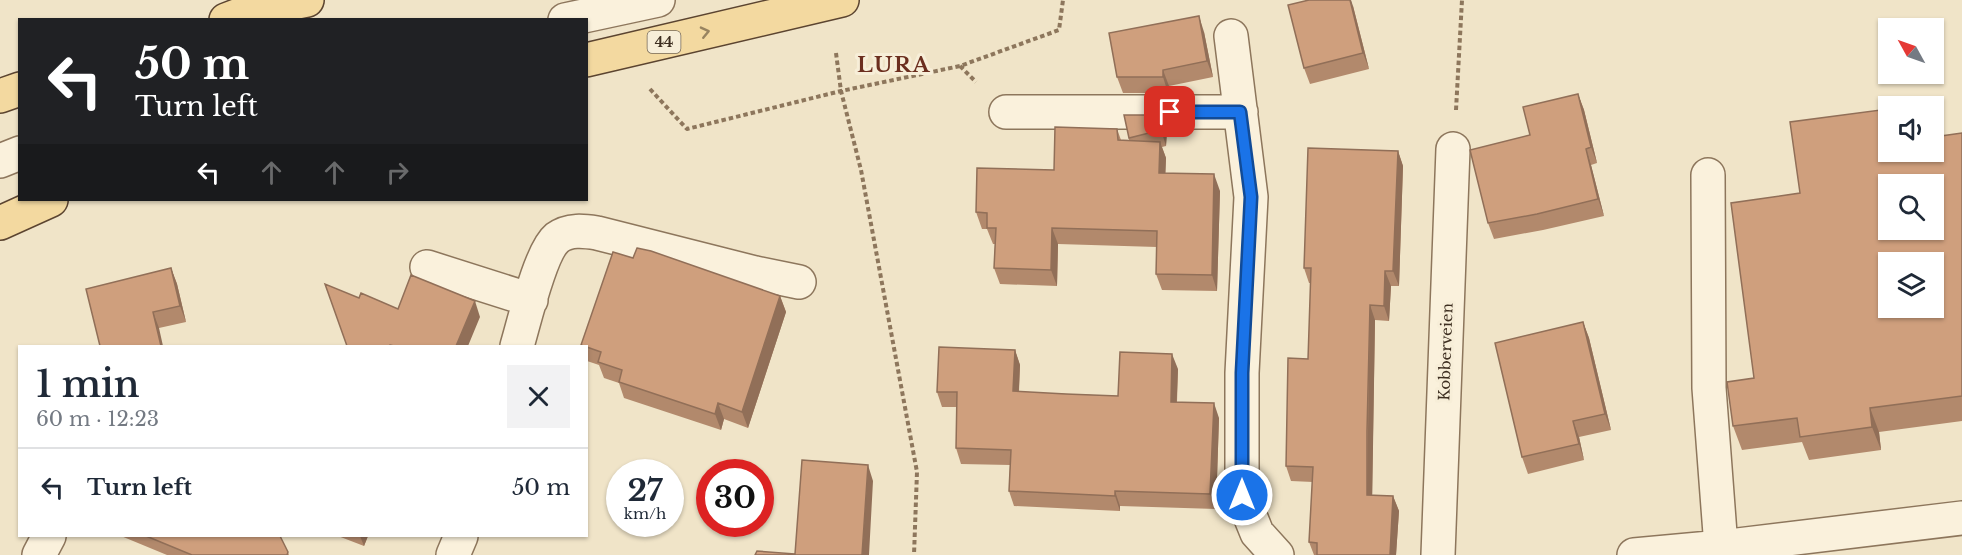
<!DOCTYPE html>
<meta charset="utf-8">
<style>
:root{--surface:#fff;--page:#f2f2f3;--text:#1f2937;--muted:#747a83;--line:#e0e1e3}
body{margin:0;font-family:"Libre Baskerville",serif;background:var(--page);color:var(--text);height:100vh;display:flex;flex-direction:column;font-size:22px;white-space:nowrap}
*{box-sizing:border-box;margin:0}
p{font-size:20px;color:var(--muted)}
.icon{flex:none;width:33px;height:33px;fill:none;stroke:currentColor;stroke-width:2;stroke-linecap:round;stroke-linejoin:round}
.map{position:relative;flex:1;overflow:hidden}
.sheet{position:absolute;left:18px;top:345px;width:570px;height:192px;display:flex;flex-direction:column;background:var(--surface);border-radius:0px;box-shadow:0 2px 4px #0004}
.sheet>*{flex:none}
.hud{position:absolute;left:18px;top:18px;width:570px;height:183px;border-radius:0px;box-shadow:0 2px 4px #0004;background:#202124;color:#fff;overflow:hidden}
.needle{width:39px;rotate:310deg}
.fabs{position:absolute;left:1878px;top:18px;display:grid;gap:12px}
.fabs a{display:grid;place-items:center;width:66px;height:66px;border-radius:0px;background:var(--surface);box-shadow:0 2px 4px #0004;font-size:30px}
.speed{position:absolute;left:606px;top:459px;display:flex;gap:12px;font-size:30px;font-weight:700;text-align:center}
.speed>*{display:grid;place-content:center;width:78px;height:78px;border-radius:50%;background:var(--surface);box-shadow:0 2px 4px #0004;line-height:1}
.speed small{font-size:15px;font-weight:400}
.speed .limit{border:9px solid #d22;background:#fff;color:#111}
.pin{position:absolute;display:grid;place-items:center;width:51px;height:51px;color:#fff;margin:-26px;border-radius:12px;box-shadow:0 3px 9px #0006}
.me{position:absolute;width:66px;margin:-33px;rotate:0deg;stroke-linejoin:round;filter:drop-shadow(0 0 4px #0008)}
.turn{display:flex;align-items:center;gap:21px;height:126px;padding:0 18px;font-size:27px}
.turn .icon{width:78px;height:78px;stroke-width:2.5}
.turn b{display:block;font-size:42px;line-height:51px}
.lanes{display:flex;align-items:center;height:57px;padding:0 18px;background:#0003;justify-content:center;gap:30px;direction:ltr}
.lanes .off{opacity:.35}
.round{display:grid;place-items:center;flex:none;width:63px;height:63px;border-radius:0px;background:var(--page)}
.overview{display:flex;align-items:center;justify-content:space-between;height:102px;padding:0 18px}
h1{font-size:36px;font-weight:600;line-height:45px}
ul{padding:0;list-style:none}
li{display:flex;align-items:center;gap:18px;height:78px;padding:0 18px;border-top:2px solid var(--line)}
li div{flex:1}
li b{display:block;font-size:22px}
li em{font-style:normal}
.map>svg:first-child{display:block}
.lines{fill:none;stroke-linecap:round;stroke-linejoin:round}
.minor-casing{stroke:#8d765c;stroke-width:36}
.major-casing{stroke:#5b4430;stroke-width:36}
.path{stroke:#8d765c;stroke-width:4;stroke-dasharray:4.5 3;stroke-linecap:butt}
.minor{stroke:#faf1dc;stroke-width:33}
.major{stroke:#f3d9a0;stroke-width:33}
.wall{fill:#b2896c}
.shaded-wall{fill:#916f58}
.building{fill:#cf9f7d;stroke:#916f58;stroke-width:1.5;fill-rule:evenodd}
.oneway{stroke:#988460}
.route-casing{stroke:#114b97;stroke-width:15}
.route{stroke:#1a73e8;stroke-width:10}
.labels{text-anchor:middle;stroke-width:6;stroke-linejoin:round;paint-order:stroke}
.shield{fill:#f7eed8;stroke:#756857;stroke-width:1.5}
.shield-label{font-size:14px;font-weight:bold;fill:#3d2e20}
.street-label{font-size:15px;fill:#3d2e20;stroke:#f7eed8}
.district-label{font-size:21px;font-weight:bold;letter-spacing:1.5px;fill:#6b2e1e;stroke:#f7eed8}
</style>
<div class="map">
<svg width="1962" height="555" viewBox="0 0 1962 555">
<rect width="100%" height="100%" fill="#f0e4c8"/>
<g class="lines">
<g class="minor-casing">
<path id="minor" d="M565,20l93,-20
M1231,36l20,161 -9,176v123l15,37 20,22
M1006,112h235
M0,161l20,-8
M1708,175l1,213 12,159
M427,267l104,33
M517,346c7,-23 23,-94 40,-108 12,-9 27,-7 40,-5l158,40 44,9
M39,555l10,-19
M453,555l8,-19
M1438,555l15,-406
M1634,555l87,-8 241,-29"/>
</g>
<g class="major-casing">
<path id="major" d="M226,20l18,-7 63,-13
M586,60l256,-60
M0,96l20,-7
M0,223l51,-23"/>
</g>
<path class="path" d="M836,53l5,38 20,79 56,302 -3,83
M960,66l16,16
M650,89l37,40 154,-38 119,-25 99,-36 4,-30
M1456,110l6,-110"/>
<use href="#minor" class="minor"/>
<use href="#major" class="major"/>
</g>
<path class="wall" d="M1353,6l16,63 -59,15 -6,-16z
M1204,32l9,45 -44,9 -1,7h-45l-6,-16z
M1578,94l6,16 13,53 -6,2 13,51 -61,14 -49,9 -6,-16 42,-88z
M1161,115l6,16 -1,15 -4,1 4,11 -1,15 55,18 -3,100 -55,-1 -6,-16 1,-27 -99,-3 -1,42 -57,-2 -6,-16 1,-24h-2l-6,-15h-5l-6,-17 78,-42 63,-41 4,11h8v-2z
M1962,133v288l-83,11 2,18 -72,10 -7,-18 -60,8 -9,-24 21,-48 46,-185 88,-41z
M1398,151l5,15 -4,120h-8l-2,35 -14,-1 -3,175 21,1 6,15 -3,44h-82l-5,-13 4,-60 -22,-1 -5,-15 22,-107 3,-76h-2l-5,-15z
M633,258l147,38 6,16 -38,116 -24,-9 -3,11 -97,-32 -5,-15 -15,-5 -5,-13 -12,-4 -1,-15h-4l-1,-1z
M171,268l6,16 9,38 -27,6 -59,18z
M1583,322l6,16 22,92 -32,7 5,23 -56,14 -6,-17z
M1015,350l5,15 -1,27 99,4 60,-27 -1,33 42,16 -3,91 -96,-3v5l-106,-5 -5,-15 1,-26 -49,-1 -5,-16 1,-41h-15l-5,-15z
M121,536h159l9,19h-122z
M338,536h30l-4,10z"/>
<path class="shaded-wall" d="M1350,0h1l2,6 16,63 -6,-16z
M1199,16l5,16 9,45 -6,-16z
M1163,70l6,16 -1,7 -5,-16z
M1578,94l6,16 13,53 -6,-16z
M1161,115l6,16 -1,15 -5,-16z
M1160,142l6,16 -1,31 -6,-16z
M1586,149l5,16 13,51 -6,-17z
M1398,151l5,15 -4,120 -6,-15z
M1214,174l6,17 -3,100 -5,-16z
M1052,228l6,16 -1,42 -6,-16z
M171,268l6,16 9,38 -6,-16z
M1385,271l6,15 -2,35 -5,-15z
M780,296l6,16 -38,116 -6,-16z
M475,301l5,16 -12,29h-12z
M1370,305l5,15 -3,190 -5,-15z
M153,312l6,16 4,18h-2z
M1583,322l6,16 22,92 -6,-16z
M1015,350l5,15 -2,42 -5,-16z
M1172,354l6,15 -2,48 -5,-15z
M718,403l6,16 -3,11 -6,-16z
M1214,403l5,15 -3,91 -6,-15z
M1870,408l9,24 2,18 -9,-23z
M1573,421l6,16 5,23 -5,-16z
M868,465l5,16 -4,74h-7z
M1115,491l5,15v5l-5,-15z
M1393,496l6,15 -3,44h-6z
M360,536h8l-4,10z"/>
<path class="building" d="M1309,0h41l13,53 -59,15 -16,-63z
M1199,16l8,45 -44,9v7h-46l-8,-44z
M1578,94l13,53 -5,2 12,50 -61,15 -49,9 -18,-73 60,-15 -7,-28z
M1888,109v43h46v-15l28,-4v263l-92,12 2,19 -72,10 -3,-19 -64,8 -6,-44 27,-4 -23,-175 69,-10 -10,-71zM1888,184h46v46h-46zM1888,262h46v46h-46z
M1124,115h37v15l-32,8z
M1055,127l62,2 1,11 42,2 -1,31 55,1 -2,101 -56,-1 1,-43 -105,-3 -1,42 -57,-2 2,-40h-9v-15l-11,-1 1,-44 77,2z
M1308,148l90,3 -5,120h-8l-1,35 -14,-1 -3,126v64l26,1 -3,59h-73v-12l-8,-1 4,-75 -27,-1 2,-108 20,1 3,-91h-7z
M637,248l14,3 129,45 -38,116 -24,-9 -3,11 -96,-32 3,-12 -24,-8 3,-10 -20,-7 32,-93 20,6z
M171,268l9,38 -27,6 8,34h-61l-14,-57z
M411,275l64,26 -19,45h-62l-4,-1 -1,1h-42l-22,-62 34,14 2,-5 37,16z
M1583,322l22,92 -32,7 6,23 -57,13 -27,-114z
M939,347l76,3 -2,41 53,3 52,2 2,-44 52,2 -1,48 43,1 -4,91 -95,-3v5l-106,-5 2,-41 -55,-2 1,-56h-20z
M802,460l66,5 -6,90h-107l2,-4 38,3z
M146,536h134l8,16 -1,3h-95z"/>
<defs><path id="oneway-chevron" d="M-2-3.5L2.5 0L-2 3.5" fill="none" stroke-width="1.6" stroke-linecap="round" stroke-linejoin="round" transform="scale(1.5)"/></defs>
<use class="oneway" href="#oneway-chevron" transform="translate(705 32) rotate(-13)"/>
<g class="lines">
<g class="route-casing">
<path id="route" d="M1170,112h70l11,85 -9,176v122"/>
</g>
<use href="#route" class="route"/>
</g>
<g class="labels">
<rect class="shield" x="647.5" y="31" width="33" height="22" rx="4.5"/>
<g class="shield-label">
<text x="664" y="47">44</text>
</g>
<g class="street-label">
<text transform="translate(1446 352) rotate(-88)" y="5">Kobberveien</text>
</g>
<g class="district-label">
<text x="894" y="72">LURA</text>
</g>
</g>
</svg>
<div class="fabs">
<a><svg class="needle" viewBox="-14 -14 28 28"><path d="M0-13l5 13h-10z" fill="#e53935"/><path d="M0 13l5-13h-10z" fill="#747a83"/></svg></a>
<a><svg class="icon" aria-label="sound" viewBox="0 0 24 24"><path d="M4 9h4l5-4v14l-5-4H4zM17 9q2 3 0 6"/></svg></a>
<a><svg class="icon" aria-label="search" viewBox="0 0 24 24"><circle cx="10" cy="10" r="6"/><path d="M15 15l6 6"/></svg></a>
<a><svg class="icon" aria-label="layers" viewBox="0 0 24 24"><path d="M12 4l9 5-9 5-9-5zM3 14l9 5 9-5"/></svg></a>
</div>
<div class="speed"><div>27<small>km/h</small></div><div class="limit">30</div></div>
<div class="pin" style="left:1170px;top:112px;background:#d93025"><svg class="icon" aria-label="arrive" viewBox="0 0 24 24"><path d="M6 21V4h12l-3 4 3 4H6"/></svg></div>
<svg class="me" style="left:1242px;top:495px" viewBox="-20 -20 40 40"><circle r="17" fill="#1a73e8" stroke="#fff" stroke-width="3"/><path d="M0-11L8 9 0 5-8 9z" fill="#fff"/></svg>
<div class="hud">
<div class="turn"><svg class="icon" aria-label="left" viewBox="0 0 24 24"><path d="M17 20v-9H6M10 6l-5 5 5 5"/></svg><div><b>50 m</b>Turn left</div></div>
<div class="lanes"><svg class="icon" aria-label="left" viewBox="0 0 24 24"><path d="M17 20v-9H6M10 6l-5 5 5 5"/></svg><svg class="icon off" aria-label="ahead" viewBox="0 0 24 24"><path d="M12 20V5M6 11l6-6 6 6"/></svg><svg class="icon off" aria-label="ahead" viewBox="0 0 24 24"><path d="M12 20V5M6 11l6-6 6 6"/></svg><svg class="icon off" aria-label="right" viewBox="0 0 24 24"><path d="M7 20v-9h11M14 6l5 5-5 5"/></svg></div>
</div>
<section class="sheet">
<div class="overview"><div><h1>1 min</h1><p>60 m · 12:23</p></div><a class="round"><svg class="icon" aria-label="close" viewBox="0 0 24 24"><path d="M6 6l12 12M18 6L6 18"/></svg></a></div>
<ul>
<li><svg class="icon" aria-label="left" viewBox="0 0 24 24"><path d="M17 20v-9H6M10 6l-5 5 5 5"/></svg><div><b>Turn left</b></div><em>50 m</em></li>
</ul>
</section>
</div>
